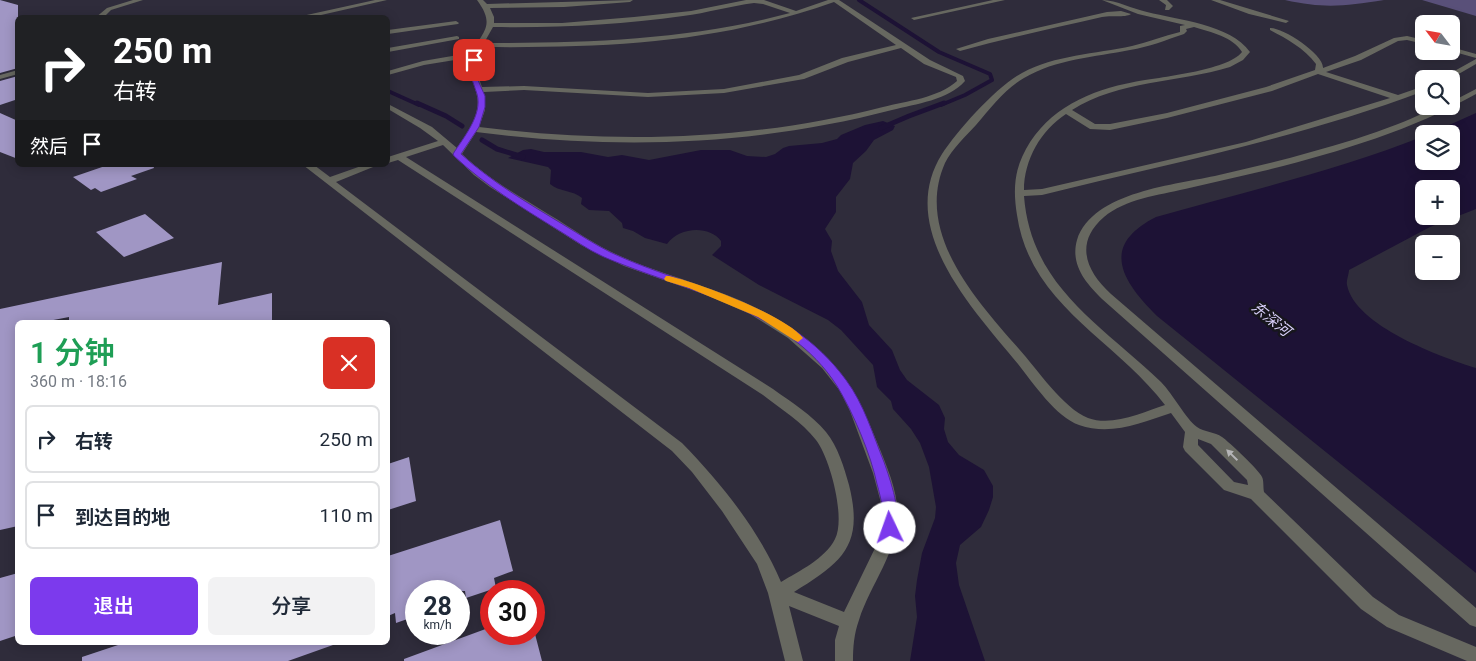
<!DOCTYPE html>
<html lang="zh">
<meta charset="utf-8">
<style>
:root{--surface:#fff;--page:#f2f2f3;--text:#1f2937;--muted:#747a83;--line:#e0e1e3;--accent:#7c3aed}
body{margin:0;font-family:Roboto,"Noto Sans SC",sans-serif;background:var(--page);color:var(--text);height:100vh;display:flex;flex-direction:column;font-size:19px;white-space:nowrap}
*{box-sizing:border-box;margin:0}
p{font-size:16px;color:var(--muted)}
.icon{flex:none;width:28px;height:28px;fill:none;stroke:currentColor;stroke-width:2;stroke-linecap:round;stroke-linejoin:round}
.map{position:relative;flex:1;overflow:hidden}
.panel{position:absolute;left:15px;top:320px;width:375px;height:325px;display:flex;flex-direction:column;background:var(--surface);border-radius:8px;box-shadow:0 2px 12px #0003}
.panel>*{flex:none}
.guide{position:absolute;left:15px;top:15px;width:375px;height:152px;border-radius:8px;box-shadow:0 2px 12px #0003;background:#202124;color:#fff;overflow:hidden}
.needle{width:32px;rotate:301deg}
.controls{position:absolute;left:1415px;top:15px;display:grid;gap:10px}
.controls a{display:grid;place-items:center;width:45px;height:45px;border-radius:8px;background:var(--surface);box-shadow:0 2px 12px #0003;font-size:25px}
.speed{position:absolute;left:405px;top:580px;display:flex;gap:10px;font-size:25px;font-weight:700;text-align:center}
.speed>*{display:grid;place-content:center;width:65px;height:65px;border-radius:50%;background:var(--surface);box-shadow:0 2px 12px #0003;line-height:1}
.speed small{font-size:12px;font-weight:400}
.speed .limit{border:8px solid #d22;background:#fff;color:#111}
.pin{position:absolute;display:grid;place-items:center;width:42px;height:42px;color:#fff;margin:-21px;border-radius:10px;box-shadow:0 2px 8px #0006}
.me{position:absolute;width:55px;margin:-28px;rotate:357deg;stroke-linejoin:round;filter:drop-shadow(0 0 4px #0008)}
.turn{display:flex;align-items:center;gap:18px;height:105px;padding:0 15px;font-size:22px}
.turn .icon{width:65px;height:65px;stroke-width:2.5}
.turn b{display:block;font-size:35px;line-height:42px}
.then{display:flex;align-items:center;height:48px;padding:0 15px;background:#0003;gap:10px;font-size:19px}
.round{display:grid;place-items:center;flex:none;width:52px;height:52px;border-radius:8px;background:var(--page)}
.overview{display:flex;align-items:center;justify-content:space-between;height:85px;padding:0 15px}
h1{font-size:30px;font-weight:600;line-height:38px;color:#1e9e55}
.button{display:flex;gap:10px;margin-top:auto;padding:10px 15px}
.button a{flex:1;height:58px;border-radius:8px;background:var(--accent);color:#fff;font-size:20px;font-weight:600;line-height:58px;text-align:center}
.button a+a{background:var(--page);color:var(--text)}
ul{padding:0;list-style:none}
li{display:flex;align-items:center;gap:15px;height:68px;margin:0 10px 8px;padding:0 5px;border:2px solid var(--line);border-radius:8px}
li div{flex:1}
li b{display:block;font-size:19px}
li em{font-style:normal}
.map>svg:first-child{display:block}
.forest{fill:#595079}
.water{fill:#1d1235;fill-rule:evenodd}
.lines{fill:none;stroke-linecap:round;stroke-linejoin:round}
.stream-far1{stroke:#1d1235;stroke-width:4}
.stream{stroke:#1d1235;stroke-width:5}
.building{fill:#a096c4}
.minor{fill:#676860;fill-rule:evenodd}
.oneway{fill:#b4b4b6}
.route{fill:#7c3aed;stroke:#51269a}
.slow{fill:#f59e0b}
.labels{text-anchor:middle;stroke-width:5;stroke-linejoin:round;paint-order:stroke}
.water-label{font-size:15px;font-style:italic;fill:#d9d0fb;stroke:#17161d}
</style>
<div class="map">
<svg width="1476" height="661" viewBox="0 0 1476 661">
<rect width="100%" height="100%" fill="#2f2c3b"/>
<path class="forest" d="M1285,0h99c-39,6 -59,9 -99,0z
M1422,0h54v16z"/>
<path class="water" d="M1476,113v96l-46,18 -81,43c0,4 -3,11 -2,15 8,41 94,72 129,83v205l-319,-257c-35,-35 -58,-70 -1,-99 90,-26 181,-46 268,-81v25h27v-27h-22zM1424,189h27v27h-27z
M883,121l12,5 -2,4 -19,10 -8,11 -13,12 -3,16 -14,18v15l-11,17 7,12 -1,10 7,20 24,31 7,23 23,25 8,20 7,10 32,25 6,13 -1,11 4,13 11,13 25,15 9,16v11l-4,13 -8,17 -21,18 -4,18 3,22 26,76h-75l7,-44 -2,-21 2,-16 5,-27 13,-35 1,-11 -7,-40 -9,-24 -9,-14 -18,-20 -2,-8 -14,-14 -4,-22 -32,-35 -13,-10 -69,-35 -47,-30 9,-9v-5c-12,-16 -42,-14 -54,3l-22,-6 -12,-7 -10,-3 -1,-5 -13,-12 -20,-1 -8,-6 1,-6c-9,-8 -23,-6 -32,-14l1,-14 -3,-3 -40,-9 15,-8 8,-1 13,3h37l27,5 14,-2 27,5 52,-10h29l17,6 19,1 9,-3 8,-6 6,-2 33,-3 15,-4 4,-4 24,-10z"/>
<g class="lines">
<path class="stream-far1" d="M859,0l80,52 51,22 2,6 -27,15 -24,10
M388,91l31,14"/>
<path class="stream" d="M417,103l29,13 16,10
M881,128l28,-12 35,-13
M482,140l15,9 26,8"/>
</g>
<path class="building" d="M0,0l18,5v63l-18,5z
M18,76v23l-18,6v-24z
M0,113l18,8v38l-18,-7z
M108,165h45l1,3 -23,8 6,3 -36,13 -6,-4 -4,2 -18,-13z
M145,214l29,24 -50,19 -28,-25z
M222,262l-4,43 54,-12v27l-12,2h-191v-5l-26,5h-25v204l-18,4v-221z
M409,457l7,44 -28,9v-46z
M500,520l13,51 -19,7 2,10 -30,10 -1,-7h-49v25l-20,7 -1,-10 -7,3v-60z
M18,573v62l-18,6v-63z
M491,627v7h44l7,27h-138v-2z
M127,642h206v3l-45,16h-206v-4z"/>
<g class="lines">
<path class="minor" d="M133,0h10l-32,10 -8,8h-8l12,-10z
M375,0h12l-79,18h-15z
M477,0h6l4,4 146,-4 -3,2 -66,5 -74,1 4,9v6h68l72,-6 57,-6 55,-11h18l32,11 32,-11h11l91,60 33,16 2,5c-17,19 -49,23 -73,29 -139,36 -274,40 -416,22l-14,22c26,25 56,41 86,60 24,14 46,31 72,42 31,14 64,23 96,35 77,28 128,66 158,144 9,22 20,46 23,69 5,44 -25,76 -38,116 -5,14 -6,27 -6,41h-18v-21l4,-14 -50,-20 14,55h-18l-17,-68 -11,-29 -35,-53 -30,-39 -20,-21 -369,-286h11l16,12 34,-12h14l-42,17 346,261c39,40 77,87 99,139 18,-11 44,-23 54,-43 11,-21 -5,-81 -19,-99 -14,-18 -35,-31 -53,-45l-365,-235 -10,3v-6l50,-16 -18,-13 -32,-19v-5l44,23 25,21c10,-14 24,-34 20,-52 -2,-12 -9,-21 -7,-34 5,-29 30,-31 7,-62zM834,2l62,43 -54,13 -43,17 -75,14 -76,4 -124,-7 -42,1c-5,-13 -6,-26 0,-40 125,1 233,-3 352,-45zM754,3l9,1 27,9c-100,27 -202,30 -306,30l9,-16c63,1 127,-2 190,-11 24,-3 47,-10 71,-13zM901,48l23,16 32,13 1,4c-19,17 -50,20 -74,26 -133,34 -269,37 -404,20l6,-17 -1,-18 40,-2 124,7 76,-4 80,-14 44,-17zM443,145l31,30 16,12 91,58 43,21 85,30 41,18 38,24 34,30 18,23 10,20 23,62 8,30 1,21 -5,20 -33,68 -50,-20c49,-30 70,-47 55,-107 -5,-18 -11,-38 -23,-53 -14,-17 -35,-30 -53,-43l-367,-232z
M993,0h12l-91,20 -3,-2z
M1102,0c15,0 30,9 45,12 31,8 83,12 103,40l-7,8 -13,7c-52,16 -111,13 -158,43l23,14h15l57,-11 99,-26 49,-17 1,-6c-12,-16 -29,-25 -46,-34v-2c12,-1 54,26 53,40l32,-12 39,-18 13,-2 17,4v4l-17,-4 -9,1 -37,19 -35,12 72,23 26,-9v5c-124,47 -254,72 -382,104l-18,1c7,91 78,129 137,186 12,12 25,37 36,45 7,5 18,5 25,10 6,4 38,34 40,40 2,4 1,10 2,15l109,105 26,18 77,32v14h-9l-80,-34 -26,-18 -110,-110 -27,-9 -39,-39 -2,-4 2,-15 -14,-19c-30,10 -60,23 -92,12 -23,-8 -46,-42 -61,-61 -44,-54 -123,-135 -76,-210 16,-24 54,-67 80,-81 33,-18 73,-19 110,-27 16,-4 32,-10 48,-14v-6l5,-1 -47,-11zM1194,27c17,5 39,10 48,25 -15,19 -83,25 -108,30 -44,8 -86,27 -108,67 -12,22 -13,41 -9,66 13,90 98,124 148,190 -22,7 -52,22 -77,13 -25,-10 -51,-49 -69,-69 -42,-48 -105,-116 -74,-186 7,-14 20,-26 31,-38 15,-17 29,-36 48,-47 32,-19 71,-21 106,-28 19,-3 36,-10 54,-16l3,-3 -1,-2zM1318,74l72,24 -144,44 -204,47 -18,1c0,-30 17,-60 42,-76l24,15 20,1 57,-12 105,-27zM1198,439l13,5 36,36 1,5 -14,-3 -36,-37z
M1159,0h8l6,6 -4,4h-4l1,-5z
M1211,0h9l69,21 -3,2 -37,-9z
M1121,11l10,3c-6,4 -21,1 -29,3 -48,11 -95,21 -142,34l-4,-2 32,-10 119,-27z
M456,21l3,2 -1,1 -70,10v-4z
M457,36l2,1v2l-71,13v-4z
M1451,47l25,7v4l-25,-7z
M458,55l4,2 -1,2 -37,6 -36,10v-4l35,-10z
M1476,59v5l-26,15h-10z
M18,70v4l-18,5v-4z
M1476,89v5c-66,37 -140,59 -213,77 -26,6 -52,12 -78,18 -26,6 -60,10 -81,28 -30,26 -18,54 7,77l365,314v19l-6,-2 -368,-326c-16,-16 -32,-34 -25,-59 16,-49 99,-55 142,-65 31,-7 62,-14 92,-23 30,-8 58,-17 87,-28 17,-6 35,-18 53,-18v-4z"/>
</g>
<defs><path id="oneway-solid" d="M-6-.8H1V-3.2L6.5 0L1 3.2V.8H-6Z" transform="scale(1.25)"/></defs>
<use class="oneway" href="#oneway-solid" transform="translate(1232 455) rotate(-136)"/>
<path class="route" d="M474,58l3,2v18l8,18v11l-6,20 -18,27c32,29 67,49 103,71 15,9 30,19 46,27 83,39 177,47 236,128 18,24 27,55 38,82 6,17 19,54 11,70l-5,2 -5,-2c-4,-8 -2,-17 -3,-26 -1,-7 -3,-15 -5,-22 -6,-29 -24,-72 -40,-98 -49,-78 -154,-95 -233,-129 -16,-7 -31,-18 -46,-27 -37,-23 -72,-44 -104,-74l-1,-2c10,-16 30,-39 24,-60 -5,-16 -7,-15 -7,-34z"/>
<path class="slow" d="M666,276h3c30,7 116,39 134,62l-5,4 -4,-2 -36,-23 -69,-29 -23,-7 -2,-2z"/>
<g class="labels">
<g class="water-label">
<text transform="translate(1271 319) rotate(39)" y="5">东深河</text>
</g>
</g>
</svg>
<div class="controls">
<a><svg class="needle" viewBox="-14 -14 28 28"><path d="M0-13l5 13h-10z" fill="#e53935"/><path d="M0 13l5-13h-10z" fill="#747a83"/></svg></a>
<a><svg class="icon" aria-label="search" viewBox="0 0 24 24"><circle cx="10" cy="10" r="6"/><path d="M15 15l6 6"/></svg></a>
<a><svg class="icon" aria-label="layers" viewBox="0 0 24 24"><path d="M12 4l9 5-9 5-9-5zM3 14l9 5 9-5"/></svg></a>
<a>+</a>
<a>−</a>
</div>
<div class="speed"><div>28<small>km/h</small></div><div class="limit">30</div></div>
<div class="pin" style="left:474px;top:60px;background:#d93025"><svg class="icon" aria-label="arrive" viewBox="0 0 24 24"><path d="M6 21V4h12l-3 4 3 4H6"/></svg></div>
<svg class="me" style="left:890px;top:528px" viewBox="-20 -20 40 40"><circle r="19" fill="#fff"/><path d="M0-13L10 11 0 6-10 11z" fill="#7c3aed"/></svg>
<div class="guide">
<div class="turn"><svg class="icon" aria-label="right" viewBox="0 0 24 24"><path d="M7 20v-9h11M14 6l5 5-5 5"/></svg><div><b>250 m</b>右转</div></div>
<div class="then">然后<svg class="icon" aria-label="arrive" viewBox="0 0 24 24"><path d="M6 21V4h12l-3 4 3 4H6"/></svg></div>
</div>
<section class="panel">
<div class="overview"><div><h1>1 分钟</h1><p>360 m · 18:16</p></div><a class="round" style="background:#d93025;color:#fff"><svg class="icon" aria-label="close" viewBox="0 0 24 24"><path d="M6 6l12 12M18 6L6 18"/></svg></a></div>
<ul>
<li><svg class="icon" aria-label="right" viewBox="0 0 24 24"><path d="M7 20v-9h11M14 6l5 5-5 5"/></svg><div><b>右转</b></div><em>250 m</em></li>
<li><svg class="icon" aria-label="arrive" viewBox="0 0 24 24"><path d="M6 21V4h12l-3 4 3 4H6"/></svg><div><b>到达目的地</b></div><em>110 m</em></li>
</ul>
<div class="button"><a>退出</a><a>分享</a></div>
</section>
</div>
